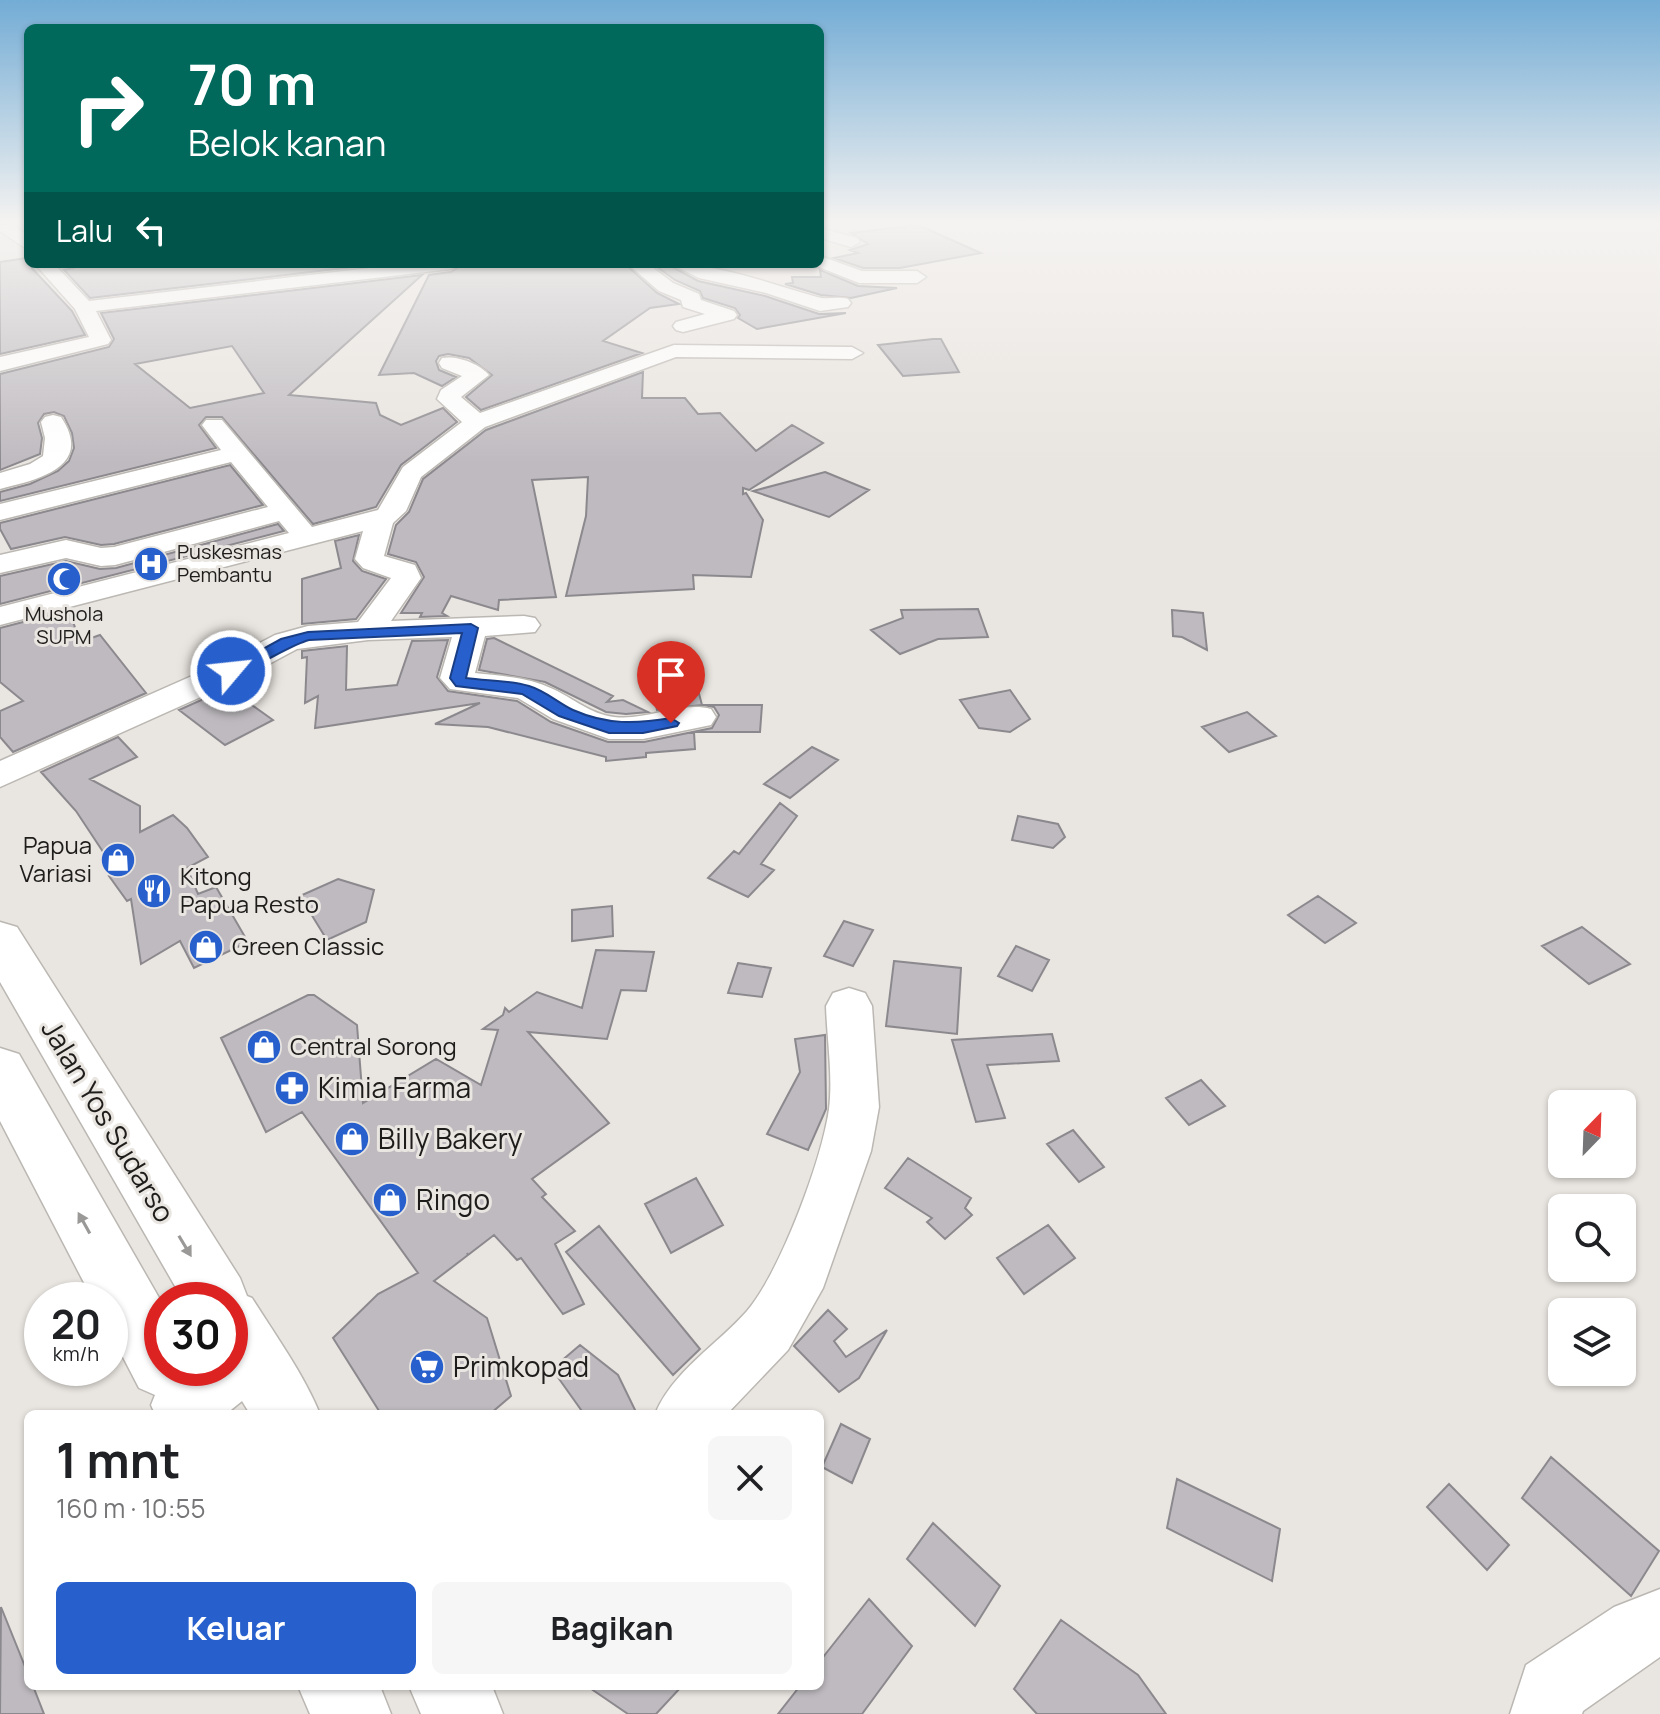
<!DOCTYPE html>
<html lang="id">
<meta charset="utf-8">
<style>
:root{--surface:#fff;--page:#f6f6f6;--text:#202124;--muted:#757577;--accent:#2760cd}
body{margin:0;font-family:Manrope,sans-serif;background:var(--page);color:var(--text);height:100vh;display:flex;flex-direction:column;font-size:30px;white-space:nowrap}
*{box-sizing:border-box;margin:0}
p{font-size:26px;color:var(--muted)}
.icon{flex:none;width:44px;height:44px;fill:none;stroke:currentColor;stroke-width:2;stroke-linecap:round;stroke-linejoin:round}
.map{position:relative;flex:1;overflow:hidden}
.side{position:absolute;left:24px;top:1410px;width:800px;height:280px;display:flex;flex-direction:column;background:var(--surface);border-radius:12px;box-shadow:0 2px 6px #0004}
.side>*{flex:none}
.guide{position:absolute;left:24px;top:24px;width:800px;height:244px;border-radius:12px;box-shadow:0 2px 6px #0004;background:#00695c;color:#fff;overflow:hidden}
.needle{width:52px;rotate:23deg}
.buttons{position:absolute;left:1548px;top:1090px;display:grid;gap:16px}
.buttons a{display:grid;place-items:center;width:88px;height:88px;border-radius:12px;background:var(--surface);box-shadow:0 2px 6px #0004;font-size:40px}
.speed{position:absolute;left:24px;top:1282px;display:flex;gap:16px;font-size:40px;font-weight:700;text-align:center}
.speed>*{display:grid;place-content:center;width:104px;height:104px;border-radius:50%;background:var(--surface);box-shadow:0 2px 6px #0004;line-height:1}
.speed small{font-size:20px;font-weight:400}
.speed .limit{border:12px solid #d22;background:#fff;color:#111}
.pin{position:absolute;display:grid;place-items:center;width:68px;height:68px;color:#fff;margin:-82px -34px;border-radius:50% 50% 50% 0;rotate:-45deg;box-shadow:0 0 8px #0007}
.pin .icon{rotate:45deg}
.me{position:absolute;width:88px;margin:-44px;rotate:62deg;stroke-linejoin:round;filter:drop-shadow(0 0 6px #0008)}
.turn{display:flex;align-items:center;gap:28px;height:168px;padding:0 32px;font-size:36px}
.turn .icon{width:104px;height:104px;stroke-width:2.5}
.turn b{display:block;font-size:56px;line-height:68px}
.then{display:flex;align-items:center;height:76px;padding:0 32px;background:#0003;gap:16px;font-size:30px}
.round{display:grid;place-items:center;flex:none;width:84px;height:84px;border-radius:12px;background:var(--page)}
.head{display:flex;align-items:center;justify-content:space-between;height:136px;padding:0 32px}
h1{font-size:48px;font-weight:700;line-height:60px}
.button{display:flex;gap:16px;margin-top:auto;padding:16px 32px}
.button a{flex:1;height:92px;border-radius:12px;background:var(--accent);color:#fff;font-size:32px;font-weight:700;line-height:92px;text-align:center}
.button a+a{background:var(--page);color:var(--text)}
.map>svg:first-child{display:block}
.building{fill:#bebabf;stroke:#8c898e;stroke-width:2;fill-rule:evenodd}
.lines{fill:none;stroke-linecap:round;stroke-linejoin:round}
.minor-casing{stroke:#bbb7b2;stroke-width:3}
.highway-casing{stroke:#bbb7b2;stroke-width:3}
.minor{fill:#fff;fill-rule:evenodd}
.highway{fill:#fff;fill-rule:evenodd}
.oneway{fill:#9a9998}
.route{fill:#2760cd;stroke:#193e85;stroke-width:2}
.labels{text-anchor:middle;stroke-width:6;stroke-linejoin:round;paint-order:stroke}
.far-poi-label{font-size:20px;fill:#1e1d1b;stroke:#e9e5e0;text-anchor:start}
.poi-label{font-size:24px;fill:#1e1d1b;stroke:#e9e5e0;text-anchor:start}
.near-poi-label{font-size:28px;fill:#1e1d1b;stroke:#e9e5e0;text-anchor:start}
.near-street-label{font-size:28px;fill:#1e1d1b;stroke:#e9e5e0}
</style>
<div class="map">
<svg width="1660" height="1714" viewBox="0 0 1660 1714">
<rect width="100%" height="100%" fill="#e9e5e0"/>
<path class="building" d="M918,225l63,28 -81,15h-37l-29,-10 24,-5 -8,-3 18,-6 -17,-11z
M27,258l1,6 44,47 13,24 -85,19v-92z
M75,264h303l-288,34 -26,-28 10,-2z
M463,264h162l32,29 22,11 -29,4 -47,33 39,12 -161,57 -15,-13 26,-22 -23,-17 -21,-4 -9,2 -3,5 3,9 17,7 -14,9 -28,-13 -35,2 50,-100 22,-3z
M653,264h14l31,17 67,15 54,18 27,-1 -89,16 -19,-11 2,-3 -5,-7 -32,-10 -3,-7 -25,-11z
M820,270l38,16 39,2 -46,10 -30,-3 -36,-11 8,-1 -1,-6h29z
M422,275l-133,120 87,8 4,12 21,10 42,-17 14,14 -56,43 -25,42 -63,17 -91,-107h-16l-7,8 17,23 -216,53v-9l30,-8 28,-13 11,-10 5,-13 -2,-15 -8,-17 -10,-4 -10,2 -6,9 4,15 -2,16 -40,16v-96l109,-27 5,-8 -13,-26zM232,346l32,47 -74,15 -55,-44z
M933,339h8l18,33 -56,4 -25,-31z
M643,372l-1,26h43l13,16 22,-1 36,38 36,-26 31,18 -74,47 -6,-2v6l3,-1 17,27 -12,57 -58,-2 1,14 -128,7 20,-80 2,-39 -56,3 24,117 -57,3 -1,10 -47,-14 -9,17 5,3 -27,1 2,-4h-21l23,-36 -8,-15 -28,-8 8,-29 13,-13 14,-33 63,-49z
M230,465l33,40 -149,39 -13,1 -36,-8 -54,12 -11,-20v-6z
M825,472l44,18 -40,27 -76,-26z
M278,524l6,7 -284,73v-28l66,-15 34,8 16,-1z
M359,535l-6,26 9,10 24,8 -30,40 -54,5v-45l39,-11 -6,-27z
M978,609l10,28 -50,2 -38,15 -29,-24 32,-12 -2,-8z
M69,610l11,32 20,-7 46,58 -133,59 -13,-15v-26l23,-10 -23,-19v-54z
M1172,610l31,3 4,37 -25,-13 -9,-1z
M494,638l119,58 -6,6 16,-2 25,12 -22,2 -20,-2 -61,-30 -66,-12 8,-31z
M448,640l-11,37 11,14 69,10 34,21 57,20h36l68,-14 7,-13 -5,-8 -11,-2h59l-2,27h-66l1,17 -49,4v4l-40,4v-4l-118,-30 -53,-3 45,-21 -165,25 3,-32 -13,7 2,-46 -5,1v-7l45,-5 -1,44 51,-5 15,-44z
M228,688l45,32 -48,25 -46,-35z
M698,690l4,15 -45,5 -3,-14z
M1010,690l20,29 -20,13 -31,-4 -19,-28z
M1247,712l29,24 -47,16 -27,-25z
M118,737l19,20 -47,22 50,27v26l33,-17 14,13 21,29 -21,11 11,26 18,-7 32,55 -54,26 -14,-27 -39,23 -10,-65 -4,2 -18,-25 8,-3 -41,-62 -35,-39z
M812,747l26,13 -48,38 -26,-14z
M780,803l17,13 -36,48 13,6 -26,27 -40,-19 26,-27 5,3z
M1018,816l40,8 7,13 -12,11 -41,-8z
M338,879l36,11 -8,32 -39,18 -27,-44z
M1318,896l38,27 -31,20 -37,-28z
M612,906l1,30 -41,5v-31z
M844,921l29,9 -20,36 -29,-10z
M1582,927l48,37 -41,20 -47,-38z
M1016,946l33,14 -17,31 -34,-15z
M596,950l58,2 -8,39 -25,-1 -14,49 -79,-7 81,91 -77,56 14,15 -4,3 33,34 -20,13 29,60 -21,10 -42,-56 -4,2 -23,-25 -26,20 -1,-2 1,2 -34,26 53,37 24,78 -21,18h-109l-48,-76 45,-44 40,-21 -116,-161 -36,20 -45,-94 87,-43h6l43,30 6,78 73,-44 45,26 17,-55 -15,-1 20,-14 2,-7 4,4 28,-20 45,16z
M894,961l67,7 -4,66 -71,-8z
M738,963l33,5 -9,29 -34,-4z
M1052,1034l7,27 -72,4 18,53 -29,4 -24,-82z
M825,1035l1,74 -18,41 -41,-16 33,-62 -5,-33z
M1201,1080l24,26 -36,19 -23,-27z
M1073,1130l31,37 -25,15 -32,-38z
M908,1158l63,40 -6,10 7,7 -27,24 -18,-17 5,-4 -47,-30z
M696,1178l27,47 -52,28 -26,-49z
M1048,1225l27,33 -51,36 -27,-36z
M599,1226l101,123 -27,26 -107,-123z
M828,1310l19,19 -13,12 12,16 41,-27 -28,48 -20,14 -45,-46z
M580,1345l38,30 19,39h-53l-32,-45z
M841,1424l29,15 -18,44 -30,-16z
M1551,1457l108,94 -28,45 -109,-98z
M1177,1479l103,50 -8,52 -105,-53z
M1449,1484l60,61 -22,25 -60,-63z
M933,1523l67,63 -25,40 -68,-67z
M869,1599l43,47 -50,68h-84l22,-28h20v-25z
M1,1607l27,67v12h5l11,28h-44z
M1061,1620l77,55 28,39h-129l-23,-25z
M587,1686h95l-26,28h-28z"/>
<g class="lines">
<g class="minor-casing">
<path id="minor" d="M0,225h13l15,11v14l-28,-19z
M820,228l37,10 3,4 -9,5 -31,-9z
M820,256l42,15h55l9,6 -9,6h-58l-45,-18 6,-1z
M35,264h19l35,37 315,-37h56l-9,5 -355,42 15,29 -3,4 -108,27v-14l89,-20 -14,-28z
M628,264h20l25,19 26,11 2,6 33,11 3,4 -3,4 -51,13 -7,-2 -3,-4 3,-4 29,-8 -22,-7 -2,-7 -22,-9z
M671,264c49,0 99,20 146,33 10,3 20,-1 31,2l3,4 -3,4 -28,4 -54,-18 -67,-15z
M674,345l178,2 11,6 -11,6 -176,-2 -191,70 -64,50 -15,34 -13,12 -9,33 31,9 6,13 -30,43 133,-5 11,2 5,7 -5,7 -50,4 -10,37c26,3 54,4 78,16 20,9 37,25 61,28 33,4 66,-16 97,-8l5,8 -5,8 -68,14h-34l-56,-20 -35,-21 -68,-9 -10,-11 12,-41 -84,3 -71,9 -54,29 -243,109v-26l219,-97 56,-29 33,-9 50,-4 33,-44 -28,-10 -8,-9 8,-28 -363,94v-18l289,-74 -10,-12 -164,44 -14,1 -35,-8 -66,15v-18l66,-15 35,8 13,-1 154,-40 -37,-45 -231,58v-16l221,-54 -19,-25 4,-5h16l90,107 66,-17 25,-43 59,-45 -25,-23 4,-9 21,-14 -20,-8 -3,-5 3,-5c15,-3 38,6 47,17l-28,22 19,16z
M53,415l8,2c34,51 -25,63 -61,72v-16l30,-9 13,-8 2,-18 -4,-16 4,-5z
M849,988l16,5 7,13 7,101 -8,44 -48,137 -35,62 -61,64h-72c18,-43 62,-69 92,-103 33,-39 75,-151 82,-202 4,-33 -2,-70 -3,-103l7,-13z
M1660,1589v68l-77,54 -1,3h-72l16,-49 88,-58z"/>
</g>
<g class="highway-casing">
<path id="highway" d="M0,922l17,5 223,351 7,18 5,2c24,38 51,75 68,116h-70l-8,-13 -16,13h-71l-4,-9 4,-10 -16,-7 -29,-56v-32h-17l-93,-179v-73l19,6 143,249v65h68v-68h-47l-183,-318z
M298,1686h82l11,28h-81z
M409,1686h83l11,28h-82z"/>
</g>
<use href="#minor" class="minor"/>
<use href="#highway" class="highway"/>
</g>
<defs><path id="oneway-solid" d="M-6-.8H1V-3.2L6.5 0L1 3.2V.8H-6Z" transform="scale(2)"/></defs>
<g class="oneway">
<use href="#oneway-solid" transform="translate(84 1223) rotate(-119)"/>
<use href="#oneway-solid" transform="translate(185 1246) rotate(59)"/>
</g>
<linearGradient id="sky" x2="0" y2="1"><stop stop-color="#73acd5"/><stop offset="0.48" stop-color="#f5f3f1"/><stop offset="1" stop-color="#f5f3f1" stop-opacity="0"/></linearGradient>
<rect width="1660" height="464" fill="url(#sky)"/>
<path class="route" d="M471,624l7,4 -12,50c20,3 43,2 63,8 17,5 29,17 44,24 34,15 63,14 98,8l8,5 -2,3 -34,7h-34l-50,-17 -37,-22 -66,-8 -6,-8 12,-45 -153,7c-23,6 -65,37 -84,34l-2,-3 58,-32 27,-7z"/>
<defs>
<g id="hospital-disc" transform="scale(1.8)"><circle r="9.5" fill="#2760cd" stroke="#e9e5e0"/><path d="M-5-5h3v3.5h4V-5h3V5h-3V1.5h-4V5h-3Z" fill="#fff"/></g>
<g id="mosque-disc" transform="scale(1.8)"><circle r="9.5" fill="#2760cd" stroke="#e9e5e0"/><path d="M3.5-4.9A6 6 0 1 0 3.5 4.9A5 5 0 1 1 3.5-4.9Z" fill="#fff"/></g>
<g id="shop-disc" transform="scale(1.8)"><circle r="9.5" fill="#2760cd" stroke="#e9e5e0"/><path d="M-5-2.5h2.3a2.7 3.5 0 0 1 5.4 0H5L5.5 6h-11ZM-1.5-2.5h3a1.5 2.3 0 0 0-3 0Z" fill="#fff"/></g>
<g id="restaurant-disc" transform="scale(1.8)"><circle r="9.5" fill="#2760cd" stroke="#e9e5e0"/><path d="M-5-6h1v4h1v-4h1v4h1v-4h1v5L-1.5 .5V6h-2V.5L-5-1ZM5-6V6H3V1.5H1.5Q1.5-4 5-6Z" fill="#fff"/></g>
<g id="pharmacy-disc" transform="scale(1.8)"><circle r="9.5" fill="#2760cd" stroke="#e9e5e0"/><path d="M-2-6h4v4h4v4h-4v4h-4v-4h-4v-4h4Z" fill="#fff"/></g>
<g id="supermarket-disc" transform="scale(1.8)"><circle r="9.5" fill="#2760cd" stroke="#e9e5e0"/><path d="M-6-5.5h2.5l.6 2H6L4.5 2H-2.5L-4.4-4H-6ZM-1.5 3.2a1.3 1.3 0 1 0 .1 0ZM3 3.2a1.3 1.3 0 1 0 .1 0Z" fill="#fff"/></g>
</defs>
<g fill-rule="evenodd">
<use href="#hospital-disc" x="151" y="564"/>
<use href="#mosque-disc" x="64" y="579"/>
<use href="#shop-disc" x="118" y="860"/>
<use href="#restaurant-disc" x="154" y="891"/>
<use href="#shop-disc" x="206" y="947"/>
<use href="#shop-disc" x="264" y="1047"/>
<use href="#pharmacy-disc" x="292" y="1088"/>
<use href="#shop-disc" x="352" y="1139"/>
<use href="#shop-disc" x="390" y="1200"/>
<use href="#supermarket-disc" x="427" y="1367"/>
</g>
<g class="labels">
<g class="far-poi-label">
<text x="177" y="559">Puskesmas<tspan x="177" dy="23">Pembantu</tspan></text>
<text x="64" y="621" text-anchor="middle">Mushola<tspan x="64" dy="23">SUPM</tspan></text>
</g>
<g class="poi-label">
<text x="92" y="854" text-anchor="end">Papua<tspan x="92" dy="28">Variasi</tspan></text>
<text x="180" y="885">Kitong<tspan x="180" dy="28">Papua Resto</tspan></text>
<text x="232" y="955">Green Classic</text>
<text x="290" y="1055">Central Sorong</text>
</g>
<g class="near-poi-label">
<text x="318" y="1098">Kimia Farma</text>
<text x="378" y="1149">Billy Bakery</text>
<text x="416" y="1210">Ringo</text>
<text x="453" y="1377">Primkopad</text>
</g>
<g class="near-street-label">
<text transform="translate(108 1121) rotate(59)" y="10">Jalan Yos Sudarso</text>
</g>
</g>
</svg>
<div class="buttons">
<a><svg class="needle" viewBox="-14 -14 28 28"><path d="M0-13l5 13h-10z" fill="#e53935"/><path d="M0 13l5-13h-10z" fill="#757577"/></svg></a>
<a><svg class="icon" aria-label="search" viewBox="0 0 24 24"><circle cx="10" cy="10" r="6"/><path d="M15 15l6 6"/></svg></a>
<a><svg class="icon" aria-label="layers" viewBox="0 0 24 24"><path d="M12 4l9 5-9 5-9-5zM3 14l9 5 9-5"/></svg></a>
</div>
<div class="speed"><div>20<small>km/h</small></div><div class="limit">30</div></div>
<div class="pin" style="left:671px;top:723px;background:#d93025"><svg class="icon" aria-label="arrive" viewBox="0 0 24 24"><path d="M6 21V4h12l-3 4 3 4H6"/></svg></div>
<svg class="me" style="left:231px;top:671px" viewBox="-20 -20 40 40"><circle r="17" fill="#2760cd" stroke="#fff" stroke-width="3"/><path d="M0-11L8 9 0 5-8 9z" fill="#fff"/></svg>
<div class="guide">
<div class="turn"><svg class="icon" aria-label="right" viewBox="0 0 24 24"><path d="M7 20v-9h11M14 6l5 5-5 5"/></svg><div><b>70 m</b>Belok kanan</div></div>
<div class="then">Lalu<svg class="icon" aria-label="left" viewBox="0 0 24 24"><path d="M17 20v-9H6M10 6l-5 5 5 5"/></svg></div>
</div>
<section class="side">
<div class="head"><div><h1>1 mnt</h1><p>160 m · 10:55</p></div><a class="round"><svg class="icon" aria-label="close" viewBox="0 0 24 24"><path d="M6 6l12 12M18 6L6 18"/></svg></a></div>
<div class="button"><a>Keluar</a><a>Bagikan</a></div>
</section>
</div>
